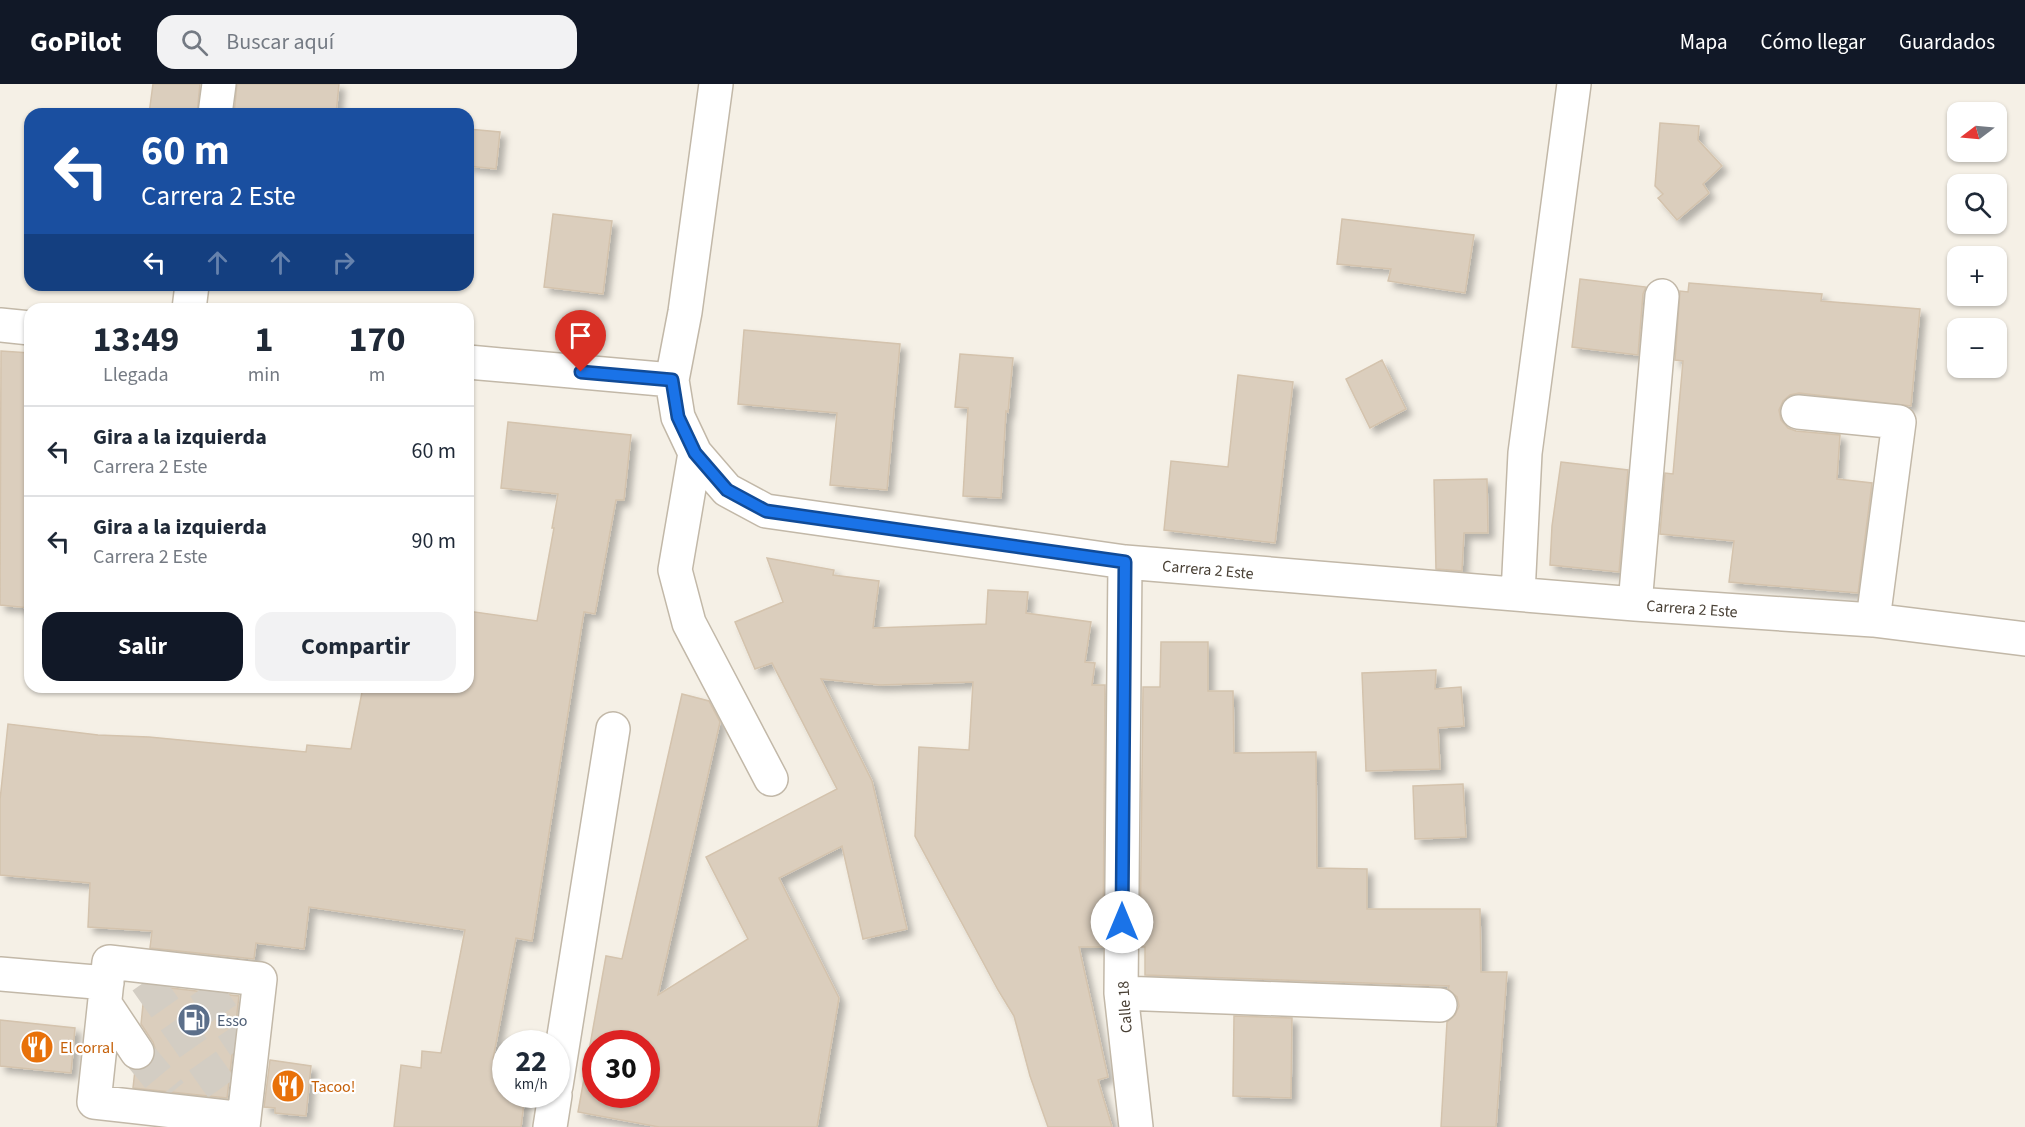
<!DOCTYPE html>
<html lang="es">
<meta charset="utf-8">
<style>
:root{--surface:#fff;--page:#f2f2f3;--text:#1f2937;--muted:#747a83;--line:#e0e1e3;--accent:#111827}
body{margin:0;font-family:"Source Sans 3",sans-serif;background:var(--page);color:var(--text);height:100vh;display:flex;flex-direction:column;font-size:22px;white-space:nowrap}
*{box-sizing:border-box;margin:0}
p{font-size:20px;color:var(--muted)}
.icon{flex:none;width:33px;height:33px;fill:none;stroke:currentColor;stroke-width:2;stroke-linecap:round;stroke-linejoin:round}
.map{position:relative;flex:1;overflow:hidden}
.sheet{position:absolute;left:24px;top:219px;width:450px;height:390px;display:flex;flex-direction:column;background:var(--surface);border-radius:18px;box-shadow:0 2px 4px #0004}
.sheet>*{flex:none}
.banner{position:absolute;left:24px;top:24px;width:450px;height:183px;border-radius:18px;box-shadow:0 2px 4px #0004;background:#1a4fa0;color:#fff;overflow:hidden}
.needle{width:39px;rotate:254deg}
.buttons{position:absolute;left:1947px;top:18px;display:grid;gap:12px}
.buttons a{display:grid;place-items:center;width:60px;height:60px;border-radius:12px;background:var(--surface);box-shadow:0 2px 4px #0004;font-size:30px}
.speed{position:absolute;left:492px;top:946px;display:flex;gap:12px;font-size:30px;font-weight:700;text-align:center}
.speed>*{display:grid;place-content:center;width:78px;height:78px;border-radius:50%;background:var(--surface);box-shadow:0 2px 4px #0004;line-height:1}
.speed small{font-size:15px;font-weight:400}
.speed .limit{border:9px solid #d22;background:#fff;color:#111}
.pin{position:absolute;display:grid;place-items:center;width:51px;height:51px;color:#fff;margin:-62px -26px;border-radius:50% 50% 50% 0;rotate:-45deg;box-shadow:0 0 6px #0007}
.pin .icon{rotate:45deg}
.me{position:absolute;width:66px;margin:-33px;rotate:0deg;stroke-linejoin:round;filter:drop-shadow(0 0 4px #0008)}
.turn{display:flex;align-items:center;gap:21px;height:126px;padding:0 18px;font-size:27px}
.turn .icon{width:78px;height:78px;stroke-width:2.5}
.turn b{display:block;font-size:42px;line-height:51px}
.lanes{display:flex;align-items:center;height:57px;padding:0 18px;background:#0003;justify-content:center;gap:30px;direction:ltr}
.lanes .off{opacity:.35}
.eta{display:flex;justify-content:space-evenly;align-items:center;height:102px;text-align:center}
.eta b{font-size:36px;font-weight:700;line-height:42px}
.button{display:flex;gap:12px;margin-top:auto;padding:12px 18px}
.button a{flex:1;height:69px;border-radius:18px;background:var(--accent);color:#fff;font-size:24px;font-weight:700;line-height:69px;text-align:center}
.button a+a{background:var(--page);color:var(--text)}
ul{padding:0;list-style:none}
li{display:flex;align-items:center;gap:18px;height:90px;padding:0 18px;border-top:2px solid var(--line)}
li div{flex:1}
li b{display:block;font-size:22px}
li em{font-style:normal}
header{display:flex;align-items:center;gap:36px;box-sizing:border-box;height:84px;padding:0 30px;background:var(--accent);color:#fff}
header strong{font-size:28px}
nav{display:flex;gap:33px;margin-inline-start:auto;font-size:21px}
.search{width:420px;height:54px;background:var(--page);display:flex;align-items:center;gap:15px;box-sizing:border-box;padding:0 21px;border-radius:18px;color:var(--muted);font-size:22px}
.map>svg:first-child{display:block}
.building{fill:#dbcebd;stroke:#d4c3ad;stroke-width:1.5;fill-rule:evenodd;filter:url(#shadow)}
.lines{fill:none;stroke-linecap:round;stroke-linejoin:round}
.minor-tunnel{stroke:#d3cdc3;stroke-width:33;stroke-dasharray:33 16;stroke-linecap:butt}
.minor-casing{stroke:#c2b8a8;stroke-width:36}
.minor{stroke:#fff;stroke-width:33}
.route-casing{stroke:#114b97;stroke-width:15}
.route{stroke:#1a73e8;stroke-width:10}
.labels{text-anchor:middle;stroke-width:4.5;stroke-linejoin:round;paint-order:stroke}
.street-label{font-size:16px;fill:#494035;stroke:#fff}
.service-label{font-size:16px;fill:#4e5e75;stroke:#fff;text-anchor:start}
.food-label{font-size:16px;fill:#c56008;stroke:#fff;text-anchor:start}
</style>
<header>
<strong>GoPilot</strong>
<div class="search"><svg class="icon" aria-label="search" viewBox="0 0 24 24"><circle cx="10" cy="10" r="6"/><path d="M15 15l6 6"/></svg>Buscar aquí</div>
<nav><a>Mapa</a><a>Cómo llegar</a><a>Guardados</a></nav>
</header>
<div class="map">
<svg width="2025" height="1043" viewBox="0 0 2025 1043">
<defs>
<filter id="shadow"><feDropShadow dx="5.5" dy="5.5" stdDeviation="3" flood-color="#0004"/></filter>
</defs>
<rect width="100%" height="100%" fill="#f5f0e6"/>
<path class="building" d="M153,0h47l-3,30h-48z
M237,0h102l-3,30h-102z
M1660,39l39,3 -1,14 24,26 -19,18 6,9 -32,27 -19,-22 5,-4 -8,-8z
M468,45l32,3 -4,37 -28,-3z
M553,130l59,7 -9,73 -59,-7z
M1342,135l132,16 -9,58 -77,-12 3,-12 -54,-5z
M1580,195l66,8 -3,7 -5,61 -66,-8z
M1689,199l133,11 -1,7 99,8 -9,97 -112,-13 -9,2 -7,6 -4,9 2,10 7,8 8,3 44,4 -3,44 35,4 -14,110 -129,-11 5,-41 -74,-7 5,-61 8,1 10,-113 -8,-1 5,-69 8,1z
M744,246l156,14 -13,146 -57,-5 7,-72 -99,-9z
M1,267l29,2v255l-30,-3z
M960,270l53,4 -5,54 -2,-1 -5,87 -38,-2 5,-88 -13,-1z
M1382,276l24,49 -36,19 -24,-49z
M1238,291l55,7 -18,161 -111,-13 7,-69 57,6z
M508,338l123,13 -7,65h-8l-21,114 -11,-2 -52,329 -16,-3 -23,121 13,1v35h19l-4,32h-127l7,-62 20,3 1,-17 19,2 24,-123 -156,-23 -5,42 -48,-6 -2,16 -104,-11 2,-17 -64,-4 2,-44 -90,-8v-75l8,-76 90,11 51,2 157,15 1,-7 44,4 12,-62h105v-76l69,10 17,-93h-2l6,-34 -57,-6z
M1561,378l67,8 -9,102 -69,-7 2,-39z
M1487,395l1,54h-24l-2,38 -26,-2 -2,-89z
M767,474l67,12 -1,5 46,6 -6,47 113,-4 2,-34 40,2 -2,21 65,9 -6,40 10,1 -3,22h13l-2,262h-24l29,130 -10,3 14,47h-64l-18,-51 -16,-60 -16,-26 -83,-154 4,-89 50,3 4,-68 -93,3 -59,-6 51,102 35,148 -44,10 -21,-93 -63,32 60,120 -22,129h-158l-81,-15 28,-156 16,3 60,-265 27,7 11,21 -62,273 90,-56 -42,-82 131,-68 -65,-126 -17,6 -20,-47 48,-20zM596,960h50v51h-50z
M1161,558h47v49h25l1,62 82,-1 1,116 50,1v40h113l1,63h26l-11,155h-55l6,-105 8,-7 4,-9 -2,-9 -9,-8 1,-3 -304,-11v-28h-5l3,-260h17z
M1436,586l-1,19 26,-2 3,39 -26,2 2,41 -74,2 -4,-98z
M1463,700l3,53 -51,2 -2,-53z
M145,901l94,11 -12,102 -94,-10 2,-18 13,-3 5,-6 3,-10 -3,-9 -12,-18z
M1234,932l58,2 -1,80 -58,-2z
M0,936l75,8 -4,45 -71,-7z
M270,976l41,6 -5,50 -31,-3v-5l-11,-1z"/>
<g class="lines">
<path class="minor-tunnel" d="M146,897l84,119
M204,903l40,59
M137,968l34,41"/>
<g class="minor-casing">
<path id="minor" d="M716,0l-31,228 -13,68 6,37 17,36 32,37 39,21 359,51 510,42 238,16 152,19
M215,30l4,-30
M189,225l3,-24
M0,241l30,3
M468,278l204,18
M1798,328l101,10 -26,198
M695,369l-20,117 14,53 82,156
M1125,478l-4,431 15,134
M1518,510l7,-141 49,-369
M1635,520l27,-308
M0,890l107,9
M1121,909l319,12
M105,920l32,48
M556,1002l57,-357
M243,1043l17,-148 -151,-17 -15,140 150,17
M550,1043l5,-32"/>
</g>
<use href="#minor" class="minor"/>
</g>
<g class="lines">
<g class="route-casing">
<path id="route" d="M581,288l91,8 6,37 17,36 32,37 39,21 359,51 -3,360"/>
</g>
<use href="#route" class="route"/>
</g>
<defs>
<g id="fuel-disc" transform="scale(1.725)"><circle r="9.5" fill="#5c6f8a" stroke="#fff"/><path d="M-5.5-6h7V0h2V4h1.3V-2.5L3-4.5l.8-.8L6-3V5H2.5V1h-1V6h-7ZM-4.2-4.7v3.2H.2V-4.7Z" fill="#fff"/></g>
<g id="restaurant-disc" transform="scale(1.725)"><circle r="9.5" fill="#e8710a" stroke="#fff"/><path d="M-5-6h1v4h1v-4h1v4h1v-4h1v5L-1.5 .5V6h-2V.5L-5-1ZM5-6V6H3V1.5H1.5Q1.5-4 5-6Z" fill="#fff"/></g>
</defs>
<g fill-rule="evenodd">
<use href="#fuel-disc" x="194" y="936"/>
<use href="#restaurant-disc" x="37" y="963"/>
<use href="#restaurant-disc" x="288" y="1002"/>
</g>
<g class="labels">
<g class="street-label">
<text transform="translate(1208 485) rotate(5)" y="6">Carrera 2 Este</text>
<text transform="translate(1692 524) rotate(4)" y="6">Carrera 2 Este</text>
<text transform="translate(1124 923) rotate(-94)" y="6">Calle 18</text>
</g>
<g class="service-label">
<text x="217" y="942">Esso</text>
</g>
<g class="food-label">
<text x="60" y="969">El corral</text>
<text x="311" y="1008">Tacoo!</text>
</g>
</g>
</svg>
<div class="buttons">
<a><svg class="needle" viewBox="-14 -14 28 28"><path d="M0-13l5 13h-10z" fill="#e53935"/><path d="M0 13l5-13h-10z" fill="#747a83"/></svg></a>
<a><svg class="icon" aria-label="search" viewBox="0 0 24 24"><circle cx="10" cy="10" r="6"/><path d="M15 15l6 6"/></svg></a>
<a>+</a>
<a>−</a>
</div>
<div class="speed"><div>22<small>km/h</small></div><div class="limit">30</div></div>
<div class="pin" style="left:581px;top:288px;background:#d93025"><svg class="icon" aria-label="arrive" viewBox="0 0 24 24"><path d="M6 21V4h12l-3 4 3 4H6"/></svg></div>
<svg class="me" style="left:1122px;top:838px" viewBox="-20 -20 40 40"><circle r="19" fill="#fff"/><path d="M0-13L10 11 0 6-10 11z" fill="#1a73e8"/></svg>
<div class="banner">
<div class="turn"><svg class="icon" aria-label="left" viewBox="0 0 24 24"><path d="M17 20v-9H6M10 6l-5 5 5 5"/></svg><div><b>60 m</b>Carrera 2 Este</div></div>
<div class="lanes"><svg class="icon" aria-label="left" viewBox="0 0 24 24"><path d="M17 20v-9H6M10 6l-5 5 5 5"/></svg><svg class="icon off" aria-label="ahead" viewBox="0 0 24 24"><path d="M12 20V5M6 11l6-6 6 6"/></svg><svg class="icon off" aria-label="ahead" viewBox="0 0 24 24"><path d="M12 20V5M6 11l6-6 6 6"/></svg><svg class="icon off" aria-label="right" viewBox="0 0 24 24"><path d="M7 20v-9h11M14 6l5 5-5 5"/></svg></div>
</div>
<section class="sheet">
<div class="eta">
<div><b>13:49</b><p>Llegada</p></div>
<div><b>1</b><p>min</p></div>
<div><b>170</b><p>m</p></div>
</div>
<ul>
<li><svg class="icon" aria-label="left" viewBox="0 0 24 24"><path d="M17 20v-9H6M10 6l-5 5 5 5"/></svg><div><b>Gira a la izquierda</b><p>Carrera 2 Este</p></div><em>60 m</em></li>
<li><svg class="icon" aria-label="left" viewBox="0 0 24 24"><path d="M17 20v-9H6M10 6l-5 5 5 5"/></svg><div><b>Gira a la izquierda</b><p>Carrera 2 Este</p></div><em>90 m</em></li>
</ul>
<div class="button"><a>Salir</a><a>Compartir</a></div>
</section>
</div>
